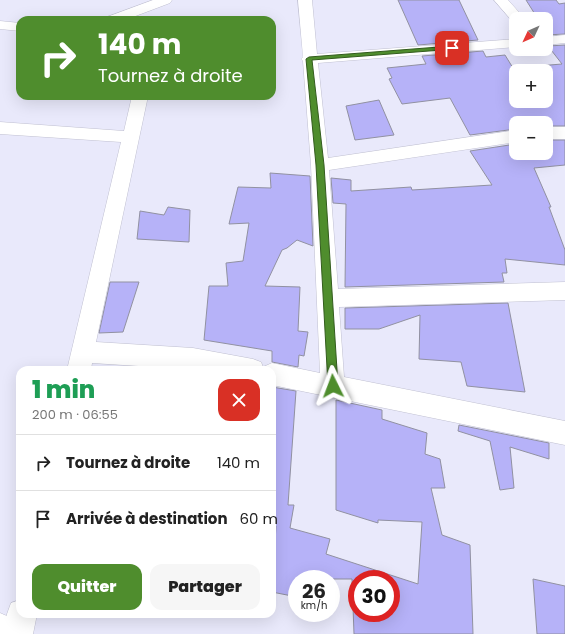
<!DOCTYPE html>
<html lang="fr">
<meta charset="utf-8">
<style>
:root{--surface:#fff;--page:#f6f6f6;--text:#222;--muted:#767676;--line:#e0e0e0;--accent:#4f8d2d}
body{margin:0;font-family:Poppins,sans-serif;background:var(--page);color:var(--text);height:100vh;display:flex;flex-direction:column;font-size:15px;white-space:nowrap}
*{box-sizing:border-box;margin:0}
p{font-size:13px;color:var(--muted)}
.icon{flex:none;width:22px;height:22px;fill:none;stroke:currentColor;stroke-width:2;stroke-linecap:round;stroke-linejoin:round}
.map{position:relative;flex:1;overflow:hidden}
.drawer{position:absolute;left:16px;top:366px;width:260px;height:252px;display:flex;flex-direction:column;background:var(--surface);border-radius:12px;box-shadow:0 4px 16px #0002}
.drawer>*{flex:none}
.hud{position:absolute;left:16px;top:16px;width:260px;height:84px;border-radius:12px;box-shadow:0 4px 16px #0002;background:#4f8d2d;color:#fff;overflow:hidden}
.needle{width:26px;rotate:226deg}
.controls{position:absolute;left:509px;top:12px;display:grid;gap:8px}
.controls a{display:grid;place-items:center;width:44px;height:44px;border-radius:8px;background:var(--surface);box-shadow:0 4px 16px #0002;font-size:20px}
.speed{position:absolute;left:288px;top:570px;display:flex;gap:8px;font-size:20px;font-weight:700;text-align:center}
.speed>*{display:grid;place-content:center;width:52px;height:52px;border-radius:50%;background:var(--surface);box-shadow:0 4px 16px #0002;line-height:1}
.speed small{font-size:10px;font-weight:400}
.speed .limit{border:6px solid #d22;background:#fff;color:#111}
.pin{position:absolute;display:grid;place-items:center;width:34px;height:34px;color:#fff;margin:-17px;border-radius:8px;box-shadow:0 2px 6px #0006}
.me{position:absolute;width:44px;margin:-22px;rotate:357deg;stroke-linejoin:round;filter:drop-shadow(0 0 3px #0008)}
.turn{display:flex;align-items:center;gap:14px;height:84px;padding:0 16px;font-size:18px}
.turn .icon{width:52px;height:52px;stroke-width:2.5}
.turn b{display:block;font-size:28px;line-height:34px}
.round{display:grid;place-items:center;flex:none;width:42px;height:42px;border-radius:12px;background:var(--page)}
.head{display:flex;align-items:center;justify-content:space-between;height:68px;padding:0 16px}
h1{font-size:24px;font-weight:800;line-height:30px;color:#1e9e55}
.primary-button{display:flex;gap:8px;margin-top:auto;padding:8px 16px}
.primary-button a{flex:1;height:46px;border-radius:12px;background:var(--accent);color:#fff;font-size:16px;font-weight:800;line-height:46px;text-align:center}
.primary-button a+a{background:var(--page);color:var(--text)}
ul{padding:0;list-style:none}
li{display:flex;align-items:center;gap:12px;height:56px;padding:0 16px;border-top:1px solid var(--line)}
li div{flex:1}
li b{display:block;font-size:15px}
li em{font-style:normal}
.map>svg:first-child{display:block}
.building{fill:#b6b2f8;stroke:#9191a1;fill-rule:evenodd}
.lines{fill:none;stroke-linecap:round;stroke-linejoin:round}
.minor-casing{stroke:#c0c0d1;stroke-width:1}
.major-casing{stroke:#c0c0d1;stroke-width:1}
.minor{fill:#fff;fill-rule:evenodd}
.major{fill:#fff;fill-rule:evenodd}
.route{fill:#4f8d2d;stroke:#335c1d}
</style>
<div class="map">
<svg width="565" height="634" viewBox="0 0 565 634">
<rect width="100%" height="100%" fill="#e9e9fb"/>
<path class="building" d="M398,0h61l19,40 -60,5z
M526,0h30l3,4 6,-1v31l-19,1v-16h-8z
M565,45v81h-19v-3h-30v6l-46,6 -20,-37 -48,6 -13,-25 3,-1 -5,-10 39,-4 -4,-8 61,-5 3,6 19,-2 8,13 49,-4 -14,-18zM516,71h30v30h-30z
M379,100l15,35 -39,5 -9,-34z
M546,140h19v25l-31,3 17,39h-2l16,43v15l-60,-6 2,14h-5l2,9 -159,5 1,-83 -13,-1 -2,-25 20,2v11l60,-4 1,3 80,-5 -22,-34 46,-7v9h30z
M270,173l40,3 3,70 -16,-6 -10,8 -5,2 -17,36 35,1 -2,44 10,1 -4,24 -5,-1 -1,12 -26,-5v-11l-68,-11 5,-54h19l-2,-23 17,-2 6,-38 -20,1 9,-37 33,1z
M168,207l22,3 -1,32 -52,-3 3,-28 24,4z
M110,282h29l-16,50 -24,1z
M508,303l17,89 -58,-6 -6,-24 -42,-3 1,-44 -41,14h-34v-21z
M272,387l24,4 -8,114h6l-4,23 40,11 -4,15 92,30 4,-62 -44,-2v3l-42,-13v-110l46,10v9l45,14 -2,21 15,5 5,29h-14l11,47 28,10 3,89h-119l-2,-55h-55v18l-25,-5 4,-66 -4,-1zM357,579h34v34h-34z
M459,425l90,18v16l-39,-12 4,41 -14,2 -10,-49 -32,-10z
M533,579l32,7v48h-28z"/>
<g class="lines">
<g class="minor-casing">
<path id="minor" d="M153,0h19l-2,3 -45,17h-20l2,-3z
M298,0h14l5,54 199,-15v8l-198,16 10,95 188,-28v12l-187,28 9,119 227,-7v18l-226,7 5,70 221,44v24l-293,-60v-15h-71l-109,-7 -1,7h-24l54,-228 -121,-8v-12l124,9 8,-35h16l-52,246 97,6 60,11 8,3 2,5 9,-4 48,10 -9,-208 -8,-104 -2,-2 2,-2z
M494,0h14l17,19h-9v4l-3,-1z
M0,21l20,2v8l-20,-2z
M565,35v8l-19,2v-8z
M546,127h19v12h-19z
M20,600v14h17l-4,20h-30l4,-20 4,-11z"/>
</g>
<g class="major-casing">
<path id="major" d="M0,613l23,10 4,11h-27z"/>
</g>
<use href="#minor" class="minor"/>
<use href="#major" class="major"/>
</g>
<path class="route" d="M452,46l3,2v1l-143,11 12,105 14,221 -2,3 -3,2 -4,-2 -1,-3 -12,-221 -10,-106 3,-2z"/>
</svg>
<div class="controls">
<a><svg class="needle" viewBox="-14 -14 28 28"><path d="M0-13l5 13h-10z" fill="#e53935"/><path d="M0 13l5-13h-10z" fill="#767676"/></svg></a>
<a>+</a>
<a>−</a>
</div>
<div class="speed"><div>26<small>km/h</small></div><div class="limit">30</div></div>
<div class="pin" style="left:452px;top:48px;background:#d93025"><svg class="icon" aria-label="arrive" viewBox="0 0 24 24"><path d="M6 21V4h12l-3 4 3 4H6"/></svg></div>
<svg class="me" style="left:333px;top:386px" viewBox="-20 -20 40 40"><path d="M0-17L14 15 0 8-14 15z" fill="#4f8d2d" stroke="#fff" stroke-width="4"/></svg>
<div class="hud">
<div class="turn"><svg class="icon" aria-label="right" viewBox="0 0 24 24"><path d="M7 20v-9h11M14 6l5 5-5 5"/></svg><div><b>140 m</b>Tournez à droite</div></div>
</div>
<section class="drawer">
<div class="head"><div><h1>1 min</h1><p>200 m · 06:55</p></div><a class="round" style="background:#d93025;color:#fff"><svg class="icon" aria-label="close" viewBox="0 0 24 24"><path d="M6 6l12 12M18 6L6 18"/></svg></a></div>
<ul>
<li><svg class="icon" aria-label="right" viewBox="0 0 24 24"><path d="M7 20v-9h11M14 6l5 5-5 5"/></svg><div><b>Tournez à droite</b></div><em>140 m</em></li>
<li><svg class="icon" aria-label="arrive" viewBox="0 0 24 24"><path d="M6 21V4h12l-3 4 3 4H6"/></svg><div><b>Arrivée à destination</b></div><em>60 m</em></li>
</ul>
<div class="primary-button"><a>Quitter</a><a>Partager</a></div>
</section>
</div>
